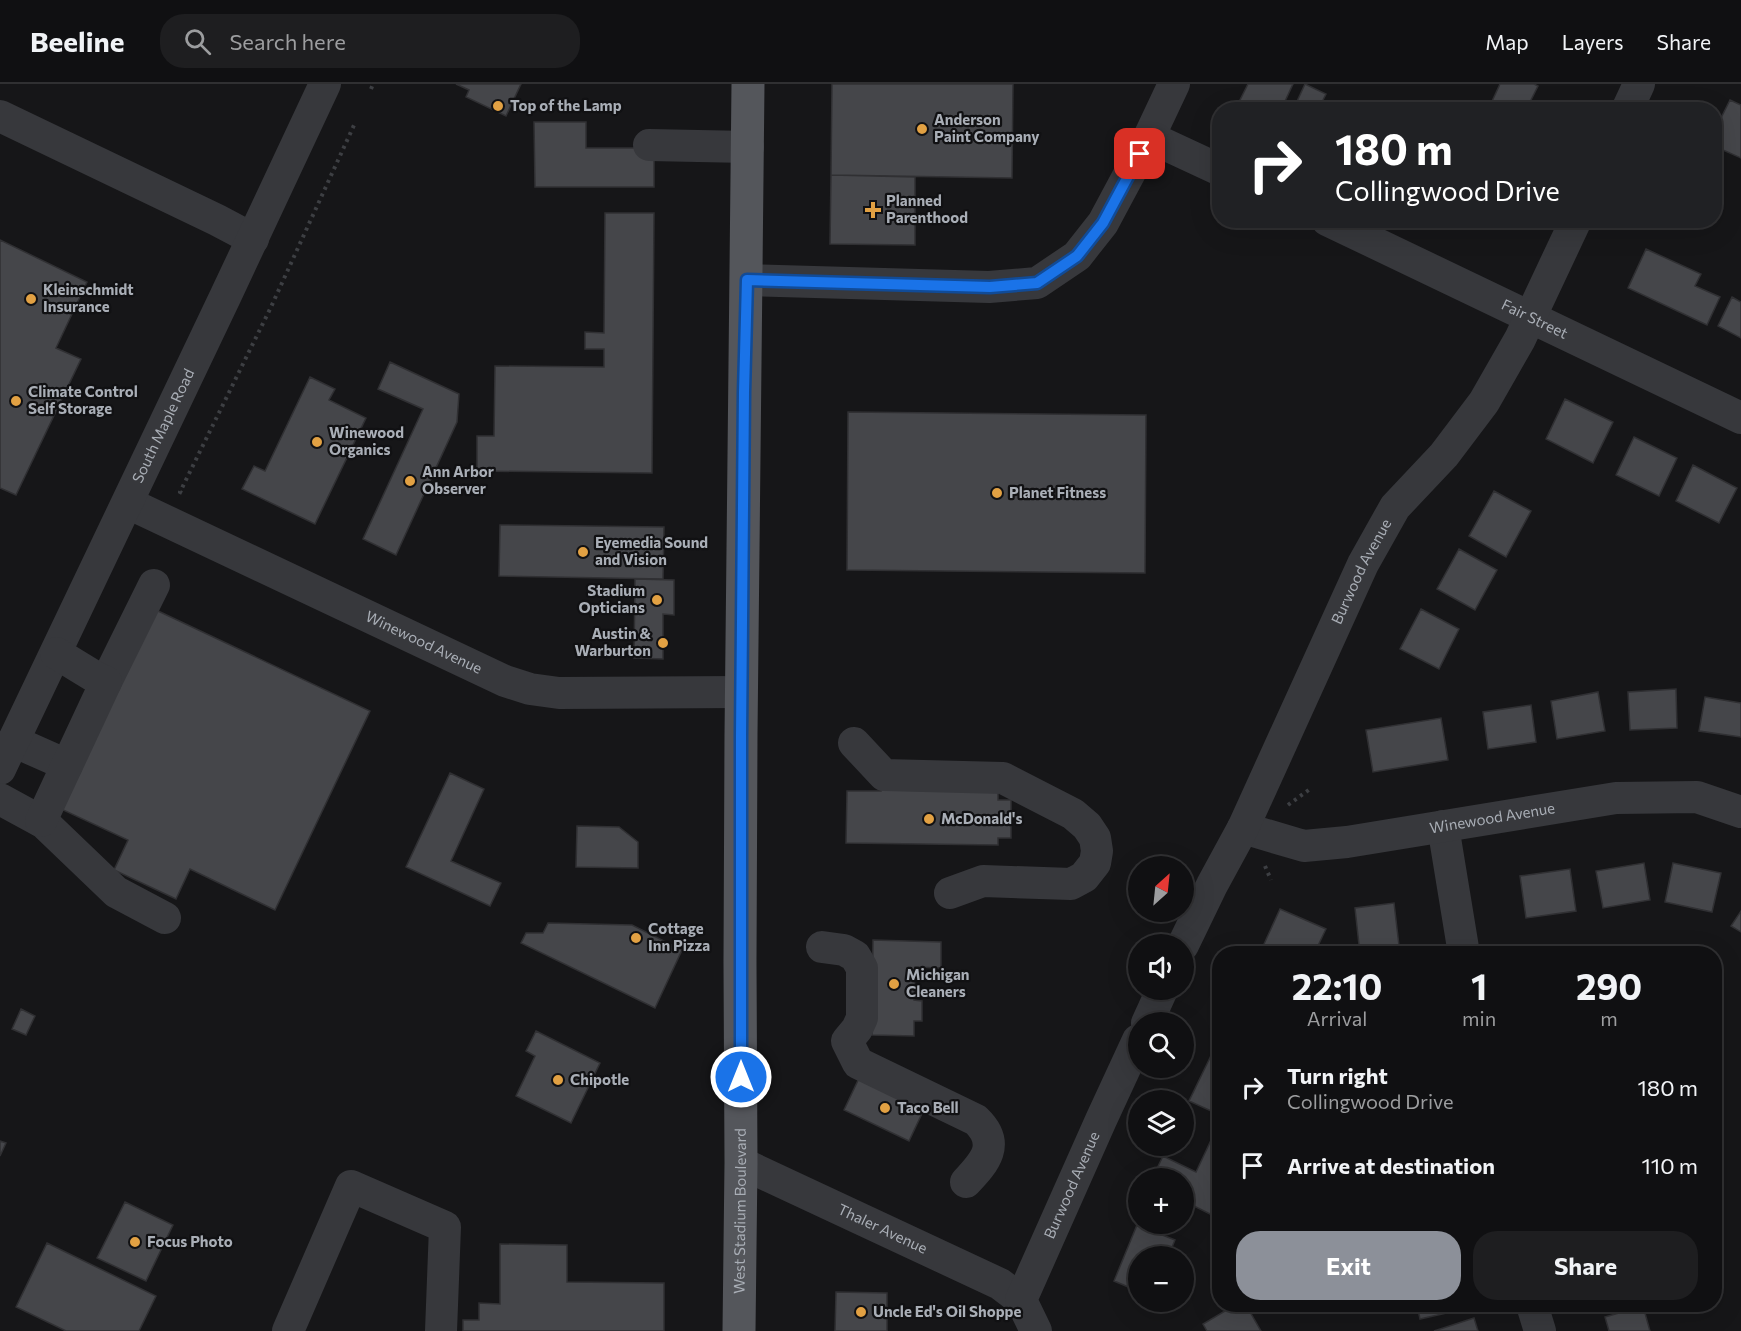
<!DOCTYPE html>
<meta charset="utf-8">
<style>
:root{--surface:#101012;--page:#1e1e20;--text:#f1f3f6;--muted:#9c9d9f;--line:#303032;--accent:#8c9099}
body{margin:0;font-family:Commissioner,sans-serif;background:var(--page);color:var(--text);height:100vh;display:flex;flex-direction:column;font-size:22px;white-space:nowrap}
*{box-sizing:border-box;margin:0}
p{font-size:20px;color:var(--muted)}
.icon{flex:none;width:33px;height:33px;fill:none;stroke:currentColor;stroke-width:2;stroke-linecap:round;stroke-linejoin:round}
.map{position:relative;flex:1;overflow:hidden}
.panel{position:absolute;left:1212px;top:862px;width:510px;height:366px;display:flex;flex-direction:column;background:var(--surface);border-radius:24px;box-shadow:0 6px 24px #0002,0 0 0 2px var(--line)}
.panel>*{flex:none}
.guide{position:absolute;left:1212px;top:18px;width:510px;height:126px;border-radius:24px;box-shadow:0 6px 24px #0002,0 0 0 2px var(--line);background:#202124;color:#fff;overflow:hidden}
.needle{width:39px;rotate:27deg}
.buttons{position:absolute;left:1128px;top:772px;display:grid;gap:12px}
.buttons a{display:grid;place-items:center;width:66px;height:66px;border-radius:50%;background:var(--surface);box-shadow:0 6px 24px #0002,0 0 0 2px var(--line);font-size:30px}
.pin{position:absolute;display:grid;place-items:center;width:51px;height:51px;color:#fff;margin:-26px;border-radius:12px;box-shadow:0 3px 9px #0006}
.me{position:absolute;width:66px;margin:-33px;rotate:0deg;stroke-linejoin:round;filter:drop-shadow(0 0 4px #0008)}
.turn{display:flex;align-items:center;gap:21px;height:126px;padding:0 24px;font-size:27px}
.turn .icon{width:78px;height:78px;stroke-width:2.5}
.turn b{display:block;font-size:42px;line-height:51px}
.eta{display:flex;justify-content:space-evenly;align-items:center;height:102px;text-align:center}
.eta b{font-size:36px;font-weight:700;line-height:42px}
.action{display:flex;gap:12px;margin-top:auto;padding:12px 24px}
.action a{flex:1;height:69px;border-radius:24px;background:var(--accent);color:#fff;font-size:24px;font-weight:700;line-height:69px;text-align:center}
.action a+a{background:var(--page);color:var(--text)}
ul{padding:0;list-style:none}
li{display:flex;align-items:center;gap:18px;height:78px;padding:0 24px}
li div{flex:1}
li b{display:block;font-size:22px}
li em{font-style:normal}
header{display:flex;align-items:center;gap:36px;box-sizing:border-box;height:84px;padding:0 30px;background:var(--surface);border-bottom:2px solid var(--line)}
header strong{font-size:28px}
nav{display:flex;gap:33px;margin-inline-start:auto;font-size:21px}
.search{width:420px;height:54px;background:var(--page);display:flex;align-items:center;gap:15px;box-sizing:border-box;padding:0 21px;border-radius:24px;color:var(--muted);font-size:22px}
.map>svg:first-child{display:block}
.building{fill:#45464a;stroke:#303033;stroke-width:1.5}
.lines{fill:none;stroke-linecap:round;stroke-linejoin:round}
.path{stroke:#3d3f43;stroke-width:4;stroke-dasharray:3 4.5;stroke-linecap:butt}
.minor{stroke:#37383c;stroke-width:32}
.major{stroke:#54565b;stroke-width:33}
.route-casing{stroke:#114b97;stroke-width:15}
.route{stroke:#1a73e8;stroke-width:10}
.poi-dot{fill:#e2a143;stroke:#111113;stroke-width:2}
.labels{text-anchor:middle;stroke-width:4.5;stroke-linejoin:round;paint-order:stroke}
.poi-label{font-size:15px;font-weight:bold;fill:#a9aeb6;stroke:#111113;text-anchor:start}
.street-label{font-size:15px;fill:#a9aeb6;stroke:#111113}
</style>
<header>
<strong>Beeline</strong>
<div class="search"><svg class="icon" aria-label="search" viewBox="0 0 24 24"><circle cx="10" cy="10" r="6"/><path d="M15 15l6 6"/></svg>Search here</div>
<nav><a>Map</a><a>Layers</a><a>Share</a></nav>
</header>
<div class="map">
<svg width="1741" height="1247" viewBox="0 0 1741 1247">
<rect width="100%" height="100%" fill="#161618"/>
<path class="building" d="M456,0h65l-15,32 -40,-19 3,-7z
M832,0h181l-1,94 -181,-3z
M1248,0h45l-12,26h-26l-16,-8z
M1305,0l21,10 -8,16h-25z
M1500,0h34l4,2 -12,24h-38z
M1730,16l11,5v53l-27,-12v-14z
M534,38h52v26h68v39h-119z
M831,91l84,2v68l-85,-1z
M605,129h49l-2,260 -175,-2v-35h17l1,-70 109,1v-18h-19v-17l19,1z
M0,156l87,42 -31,66 25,11 -65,136 -16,-7z
M1646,165l55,25 -6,12 25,11 -13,28 -79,-37z
M1732,213l9,5v36l-23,-12z
M390,278l69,32 -2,28 -61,133 -33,-16 60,-130 -45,-20z
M310,293l25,12 -6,11 37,18 -51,106 -73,-35 12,-23 11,5z
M1565,315l48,23 -20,41 -47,-24z
M848,328l298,3 -1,158 -298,-3z
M1634,353l43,21 -18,38 -43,-21z
M1693,381l44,23 -18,35 -43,-22z
M1494,407l37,20 -25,46 -37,-21z
M500,441l164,2 -1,52 -164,-3z
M1459,465l38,21 -22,40 -38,-21z
M635,495l39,1v35l-11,-1v45l-29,-1z
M1421,525l38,20 -20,40 -39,-20z
M156,526l214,101 -95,199 -85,-41 -14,30 -62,-29 14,-30 -67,-31z
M1676,605l1,39 -47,2 -2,-38z
M1598,608l7,39 -48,8 -6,-38z
M1705,613l36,6v34l-42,-6z
M1531,621l5,37 -48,7 -5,-37z
M1441,634l7,42 -75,12 -7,-42z
M450,689l34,16 -33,72 50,22 -11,23 -84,-39z
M881,701l117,7v8h13v38h-13v7l-152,-2 1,-52h34z
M577,742l42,1 19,15v26l-62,-1z
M1644,779l6,37 -47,8 -7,-37z
M1673,779l48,10 -9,39 -47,-10z
M1570,785l6,42 -50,7 -6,-42z
M1394,819l6,51h-40l-5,-46z
M1280,825l46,20 -12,25h-36l2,-3 -16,-7z
M1741,827v21l-10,-6z
M548,839l84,2 50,25 -27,58 -134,-65 5,-10h17z
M873,856l68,2v26l-26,-1 -1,33 8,1v20h-8v15l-42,-1z
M21,925l14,7 -9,19 -14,-6z
M536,947l64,32 -29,60 -55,-27 19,-40 -9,-5z
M1220,953v78l-31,-14z
M861,990l65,31 -17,36 -65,-31z
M1212,1054l8,4v77l-36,-18v-22h-32l11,-23 33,16z
M0,1057l6,2 -6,13z
M125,1118l48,23 -27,56 -49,-23z
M1137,1141l38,15 -5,12 12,5h-44v34l-24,-10z
M47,1159l109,53 -17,35h-73l-50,-24z
M500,1160l67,1v37l97,1v48h-201v-11h16v-17l21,1z
M836,1208l51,1v38h-52z
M1235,1221h11l15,26h-54l-4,-7z
M1417,1221h42l1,5 -40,9z
M1643,1222l7,25h-41l-4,-14z
M1474,1234l4,13h-44z"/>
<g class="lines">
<path class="path" d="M371,5l2,-5
M182,409l-2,-1 91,-185 84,-184
M1288,721l22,-16
M1265,782l6,14"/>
<g class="minor">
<path d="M1627,26l12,-26"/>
<path d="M0,32l217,104 36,19"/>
<path d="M1149,53l71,33"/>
<path d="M649,61l99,2"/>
<path id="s1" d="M1327,136l414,198"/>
<path d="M747,196l242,7 48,-4 40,-27 26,-33 46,-86 25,-53"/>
<path id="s2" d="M128,419l377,178 25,8 29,4 182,-1"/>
<path d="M106,598l48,-97"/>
<path d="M13,657l54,24"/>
<path d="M854,659l30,32 119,3 70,36 14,12 8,12 2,13 -2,12 -11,14 -13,7 -88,-3 -33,12"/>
<path id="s3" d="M0,685l226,-474 99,-211"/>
<path d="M0,715l44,24 72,69 49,26"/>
<path d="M41,737l65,-139 -14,-7 -36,-22"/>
<path d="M1443,742l21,128"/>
<path id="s4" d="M1243,744l61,18 43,-4 269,-44 81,-1 44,15"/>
<path id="s5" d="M1183,861l29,-60 31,-57 120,-264 32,-57 49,-52 40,-53 36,-63 56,-119"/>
<path d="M822,863l22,3 11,6 7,12v50l-5,11 -10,12 11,22 118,57c25,24 9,42 -10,62"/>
<path d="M1147,939l15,-33"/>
<path id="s6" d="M741,1079l259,121 21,16"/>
<path d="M1532,1221l8,26"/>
<path d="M288,1247l63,-145 94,41 -4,104"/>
<path id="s7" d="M1036,1247l-15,-31 80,-180 37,-80"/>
</g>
<path class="major" id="s8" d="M739,1247l2,-168 -1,-201 1,-227 7,-651"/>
</g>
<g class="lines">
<g class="route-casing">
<path id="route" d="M741,993v-342l3,-343 3,-112 243,7 47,-4 40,-27 26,-33 37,-69"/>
</g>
<use href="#route" class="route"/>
</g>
<g class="poi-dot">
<circle cx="498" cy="22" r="6"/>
<circle cx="922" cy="45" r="6"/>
<path d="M870 117h6v6h6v6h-6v6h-6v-6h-6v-6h6z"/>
<circle cx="31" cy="215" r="6"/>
<circle cx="16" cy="317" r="6"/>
<circle cx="317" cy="358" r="6"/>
<circle cx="410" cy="397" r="6"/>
<circle cx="997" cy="409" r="6"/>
<circle cx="583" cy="468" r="6"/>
<circle cx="657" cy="516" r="6"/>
<circle cx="663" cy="559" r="6"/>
<circle cx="929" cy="735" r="6"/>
<circle cx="636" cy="854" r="6"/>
<circle cx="894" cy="900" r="6"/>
<circle cx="558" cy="996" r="6"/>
<circle cx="885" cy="1024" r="6"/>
<circle cx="135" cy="1158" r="6"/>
<circle cx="861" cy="1228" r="6"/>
</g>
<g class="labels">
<g class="poi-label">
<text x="510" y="27">Top of the Lamp</text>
<text x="934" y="41">Anderson<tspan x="934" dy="17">Paint Company</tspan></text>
<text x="886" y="122">Planned<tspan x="886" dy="17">Parenthood</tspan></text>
<text x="43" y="211">Kleinschmidt<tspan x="43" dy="17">Insurance</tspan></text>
<text x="28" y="313">Climate Control<tspan x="28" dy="17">Self Storage</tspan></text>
<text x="329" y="354">Winewood<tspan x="329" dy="17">Organics</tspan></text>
<text x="422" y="393">Ann Arbor<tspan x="422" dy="17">Observer</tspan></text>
<text x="1009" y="414">Planet Fitness</text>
<text x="595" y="464">Eyemedia Sound<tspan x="595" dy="17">and Vision</tspan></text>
<text x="645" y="512" text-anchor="end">Stadium<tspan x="645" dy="17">Opticians</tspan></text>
<text x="651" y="555" text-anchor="end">Austin &amp;<tspan x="651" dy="17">Warburton</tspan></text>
<text x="941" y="740">McDonald's</text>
<text x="648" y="850">Cottage<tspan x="648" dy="17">Inn Pizza</tspan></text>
<text x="906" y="896">Michigan<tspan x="906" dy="17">Cleaners</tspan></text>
<text x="570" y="1001">Chipotle</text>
<text x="897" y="1029">Taco Bell</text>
<text x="147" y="1163">Focus Photo</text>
<text x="873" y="1233">Uncle Ed's Oil Shoppe</text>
</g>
<g class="street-label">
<text dy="5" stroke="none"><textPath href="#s1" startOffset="230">Fair Street</textPath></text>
<text dy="5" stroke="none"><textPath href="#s3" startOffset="380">South Maple Road</textPath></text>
<text dy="5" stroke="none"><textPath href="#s5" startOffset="414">Burwood Avenue</textPath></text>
<text dy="5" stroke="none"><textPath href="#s2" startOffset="327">Winewood Avenue</textPath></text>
<text dy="5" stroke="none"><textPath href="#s4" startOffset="254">Winewood Avenue</textPath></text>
<text dy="5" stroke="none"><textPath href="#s7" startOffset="160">Burwood Avenue</textPath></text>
<text dy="5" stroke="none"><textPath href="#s8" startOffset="120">West Stadium Boulevard</textPath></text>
<text dy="5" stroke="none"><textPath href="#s6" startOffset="156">Thaler Avenue</textPath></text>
</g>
</g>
</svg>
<div class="buttons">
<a><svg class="needle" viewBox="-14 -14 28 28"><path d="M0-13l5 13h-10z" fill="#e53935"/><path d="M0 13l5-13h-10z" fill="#9c9d9f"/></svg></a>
<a><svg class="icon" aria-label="sound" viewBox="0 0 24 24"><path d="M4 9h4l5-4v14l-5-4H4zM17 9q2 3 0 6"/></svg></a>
<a><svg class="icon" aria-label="search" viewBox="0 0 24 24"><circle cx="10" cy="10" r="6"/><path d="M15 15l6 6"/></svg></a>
<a><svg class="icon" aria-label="layers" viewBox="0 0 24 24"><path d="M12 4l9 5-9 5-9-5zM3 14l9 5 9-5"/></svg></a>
<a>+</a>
<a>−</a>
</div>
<div class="pin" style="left:1140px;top:70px;background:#d93025"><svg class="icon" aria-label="arrive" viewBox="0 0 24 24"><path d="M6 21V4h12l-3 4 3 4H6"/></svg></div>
<svg class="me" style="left:741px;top:993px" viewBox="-20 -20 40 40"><circle r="17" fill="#1a73e8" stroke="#fff" stroke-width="3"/><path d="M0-11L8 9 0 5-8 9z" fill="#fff"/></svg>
<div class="guide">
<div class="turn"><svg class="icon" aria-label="right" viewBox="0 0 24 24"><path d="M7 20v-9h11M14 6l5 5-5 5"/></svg><div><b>180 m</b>Collingwood Drive</div></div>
</div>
<section class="panel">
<div class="eta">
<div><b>22:10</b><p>Arrival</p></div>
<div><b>1</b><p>min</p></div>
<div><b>290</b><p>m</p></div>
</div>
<ul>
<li><svg class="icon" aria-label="right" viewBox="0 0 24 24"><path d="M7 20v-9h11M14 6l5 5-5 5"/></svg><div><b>Turn right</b><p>Collingwood Drive</p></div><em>180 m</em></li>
<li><svg class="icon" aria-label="arrive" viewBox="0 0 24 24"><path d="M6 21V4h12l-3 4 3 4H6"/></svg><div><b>Arrive at destination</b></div><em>110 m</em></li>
</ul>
<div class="action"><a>Exit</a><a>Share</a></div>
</section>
</div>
